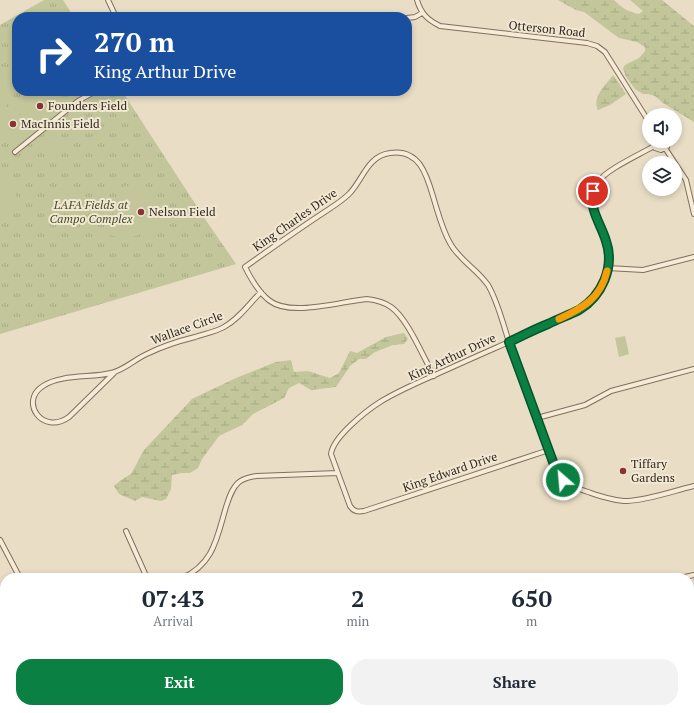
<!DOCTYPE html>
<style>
:root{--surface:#fff;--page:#f2f2f3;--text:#1f2937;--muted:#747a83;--accent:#0b8043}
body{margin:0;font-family:"PT Serif",serif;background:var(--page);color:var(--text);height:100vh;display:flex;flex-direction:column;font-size:15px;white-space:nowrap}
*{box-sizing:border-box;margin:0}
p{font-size:13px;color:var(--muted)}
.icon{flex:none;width:22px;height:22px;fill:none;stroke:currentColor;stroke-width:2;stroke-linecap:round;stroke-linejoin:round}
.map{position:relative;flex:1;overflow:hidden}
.details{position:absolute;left:0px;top:573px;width:694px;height:140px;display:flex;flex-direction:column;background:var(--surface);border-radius:16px 16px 0 0;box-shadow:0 2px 6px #0003}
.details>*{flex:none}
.hud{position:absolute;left:12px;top:12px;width:400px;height:84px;border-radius:16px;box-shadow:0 2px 6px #0003;background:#1a4fa0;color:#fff;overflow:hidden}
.controls{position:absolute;left:642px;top:108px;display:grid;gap:8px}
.controls a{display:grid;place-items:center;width:40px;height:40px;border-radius:50%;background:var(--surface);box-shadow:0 2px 6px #0003;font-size:20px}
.pin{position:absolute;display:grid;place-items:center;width:34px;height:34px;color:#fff;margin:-17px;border:2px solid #fff;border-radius:50%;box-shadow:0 1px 4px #0007}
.me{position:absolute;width:44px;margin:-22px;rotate:333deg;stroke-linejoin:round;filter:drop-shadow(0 0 3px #0008)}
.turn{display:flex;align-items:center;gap:14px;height:84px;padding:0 16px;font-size:18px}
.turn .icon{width:52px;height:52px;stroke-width:2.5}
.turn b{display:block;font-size:28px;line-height:34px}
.eta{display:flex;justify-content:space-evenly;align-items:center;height:68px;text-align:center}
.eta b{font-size:24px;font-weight:800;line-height:28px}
.cta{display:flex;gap:8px;margin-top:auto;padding:8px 16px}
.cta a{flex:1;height:46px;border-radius:16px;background:var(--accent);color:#fff;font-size:16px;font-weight:800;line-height:46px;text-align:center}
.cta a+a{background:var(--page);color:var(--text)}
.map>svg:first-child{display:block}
.wetland{fill:url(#wetland-marsh)}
.park{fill:url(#park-tufts)}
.pitch{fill:#c2c69a}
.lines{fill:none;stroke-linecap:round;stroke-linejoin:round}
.minor-casing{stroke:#826f5d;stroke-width:6}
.minor{stroke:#f5ebd7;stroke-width:4}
.route-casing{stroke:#07532c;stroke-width:10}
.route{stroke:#0b8043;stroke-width:7}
.slow{stroke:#f59e0b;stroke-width:7}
.poi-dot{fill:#8a3336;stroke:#f1e8d3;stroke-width:1.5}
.labels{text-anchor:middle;stroke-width:4;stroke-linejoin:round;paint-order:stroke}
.street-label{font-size:12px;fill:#34281f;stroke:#f1e8d3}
.poi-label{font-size:12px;fill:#34281f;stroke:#f1e8d3;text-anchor:start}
.park-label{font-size:12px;font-style:italic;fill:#454e28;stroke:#f1e8d3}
</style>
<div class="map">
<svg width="694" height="713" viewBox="0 0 694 713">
<defs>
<pattern id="wetland-marsh" width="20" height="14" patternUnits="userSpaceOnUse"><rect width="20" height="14" fill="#c2c69a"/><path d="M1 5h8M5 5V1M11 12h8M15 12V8" fill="none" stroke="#a7aa84"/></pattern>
<pattern id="park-tufts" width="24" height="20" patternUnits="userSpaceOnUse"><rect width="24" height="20" fill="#c2c69a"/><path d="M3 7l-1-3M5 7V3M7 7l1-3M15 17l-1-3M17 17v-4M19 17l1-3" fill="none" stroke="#a7aa84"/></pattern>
</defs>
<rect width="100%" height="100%" fill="#e9ddc5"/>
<path class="wetland" d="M558,0h56c8,8 14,12 25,14l4,-3 -13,-11h32l32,26v96l-31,-19 -8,-7 -7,-2h-5l-8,-5 -9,-12 -3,-9 2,-3 14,-7 6,-7v-4l-8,-5 -18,-4 -35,-26 -8,-2z
M613,75l13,19 -16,11 -12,5c-7,-13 9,-26 15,-35z
M404,333l4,6 -4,5 -11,1 -18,7 -9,7h-7l-9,7 -14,21 -25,3 -12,-7 -10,5 -5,10 -31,16 -11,11 -23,11 -17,23 -4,9 -8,5h-9l-9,2 -1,14 -5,10 -5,2 -19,-4 -7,4 -16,-7 -5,-8 7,-6 10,-6 13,-24 48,-51 44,-21 40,-16 15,-2 3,12 14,-1 22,7 9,-5 11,-22 7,2 29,-16z"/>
<path class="park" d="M44,0h19l11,17h-57v74h105l83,128 31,45 -236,70v-309z"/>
<path class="pitch" d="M7,72c8,14 5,31 -7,42v-40z
M28,91h16l13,11 -2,8 -22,16c-8,-10 -12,-23 -5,-35z
M14,107l15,22 -18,16 -11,-17v-9z
M58,136l9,13 -15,11 -9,-14z
M2,174l21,33c-8,4 -14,7 -23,7v-38z
M125,185l45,22c-10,24 -40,37 -64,27z
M68,188l1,18 -4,4 -16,1 -2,-21z
M625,336l4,18 -10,3 -4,-19z"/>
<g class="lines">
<g class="minor-casing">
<path id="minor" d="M108,0l8,17
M417,0c4,14 11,20 23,26l147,17 10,3 8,6 44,70
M407,18l8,-1 7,-4
M653,141l2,7 6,2 6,-3 1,-6
M665,148l21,32 8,34
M15,152l63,-51 18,-10
M608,268l35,2 51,-13
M114,373l-45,44c-27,19 -50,-16 -26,-31 18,-12 48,-8 68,-13 14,-3 25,-15 38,-20 14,-7 30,-12 46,-16 9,-3 20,-5 29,-10 15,-8 25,-23 37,-35
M434,376c-11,-19 -26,-57 -43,-69 -7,-5 -15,-7 -24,-8 -25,2 -76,18 -97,2 -11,-8 -19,-22 -25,-34 24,-17 48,-34 72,-50 10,-7 23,-14 32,-23 14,-14 18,-38 41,-41 32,-5 38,27 45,50 4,13 8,28 15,40 9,17 27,26 38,42 10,17 15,39 21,57 15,43 32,85 48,128 7,14 16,17 31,22 12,4 26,9 39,9 22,-1 46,-10 67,-15
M537,418l48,-13 26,-14 83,-22
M549,450l-185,61c-6,1 -10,1 -14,-5l-19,-52c2,-17 35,-43 49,-52 21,-13 44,-22 66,-32 44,-20 89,-39 133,-60 22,-15 35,-41 28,-68 -6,-20 -24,-39 -9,-60 9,-13 41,-27 56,-36
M126,531l21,47
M0,540l20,38
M182,578c32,-14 35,-41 44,-71 3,-9 6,-19 13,-25 5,-4 11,-5 17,-6l82,-3
M680,578l14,-3
M0,628l5,-3
M689,699h5
M175,708l2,5
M466,708l3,5
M83,713l9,-5
M540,713l15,-5"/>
</g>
<use href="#minor" class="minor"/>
</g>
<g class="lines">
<g class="route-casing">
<path id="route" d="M563,480l-7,-10 -47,-128c13,-6 26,-13 39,-18 10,-5 21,-9 31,-14 23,-14 36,-43 27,-69 -5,-17 -17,-31 -13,-50"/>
</g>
<use href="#route" class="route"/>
<path class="slow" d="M559,319c24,-11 42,-21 48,-48"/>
</g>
<g class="poi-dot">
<circle cx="40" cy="106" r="4"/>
<circle cx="13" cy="124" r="4"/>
<circle cx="141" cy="212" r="4"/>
<circle cx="623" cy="471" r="4"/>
</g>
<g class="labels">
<g class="street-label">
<text transform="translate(547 29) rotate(6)" y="4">Otterson Road</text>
<text transform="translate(295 220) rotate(-35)" y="4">King Charles Drive</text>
<text transform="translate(187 328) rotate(-20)" y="4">Wallace Circle</text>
<text transform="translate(452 357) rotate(-25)" y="4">King Arthur Drive</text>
<text transform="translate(450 472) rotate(-19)" y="4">King Edward Drive</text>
</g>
<g class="poi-label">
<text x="48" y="110">Founders Field</text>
<text x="21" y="128">MacInnis Field</text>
<text x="149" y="216">Nelson Field</text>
<text x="631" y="468">Tiffary<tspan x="631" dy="14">Gardens</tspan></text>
</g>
<g class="park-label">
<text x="91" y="209">LAFA Fields at<tspan x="91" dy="14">Campo Complex</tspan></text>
</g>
</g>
</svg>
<div class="controls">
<a><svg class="icon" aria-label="sound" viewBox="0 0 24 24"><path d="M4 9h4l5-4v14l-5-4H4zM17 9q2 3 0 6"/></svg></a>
<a><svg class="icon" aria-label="layers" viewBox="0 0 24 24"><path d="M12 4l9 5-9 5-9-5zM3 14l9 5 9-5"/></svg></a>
</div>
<div class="pin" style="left:593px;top:191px;background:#d93025"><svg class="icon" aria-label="arrive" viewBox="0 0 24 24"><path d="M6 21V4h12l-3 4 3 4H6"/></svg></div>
<svg class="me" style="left:563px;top:480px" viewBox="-20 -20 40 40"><circle r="17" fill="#0b8043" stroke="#fff" stroke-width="3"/><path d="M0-11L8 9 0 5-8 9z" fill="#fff"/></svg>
<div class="hud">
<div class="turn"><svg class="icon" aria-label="right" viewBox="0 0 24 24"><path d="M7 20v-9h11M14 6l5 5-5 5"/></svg><div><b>270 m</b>King Arthur Drive</div></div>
</div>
<section class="details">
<div class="eta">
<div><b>07:43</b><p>Arrival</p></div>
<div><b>2</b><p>min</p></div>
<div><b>650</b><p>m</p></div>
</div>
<div class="cta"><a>Exit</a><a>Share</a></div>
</section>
</div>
